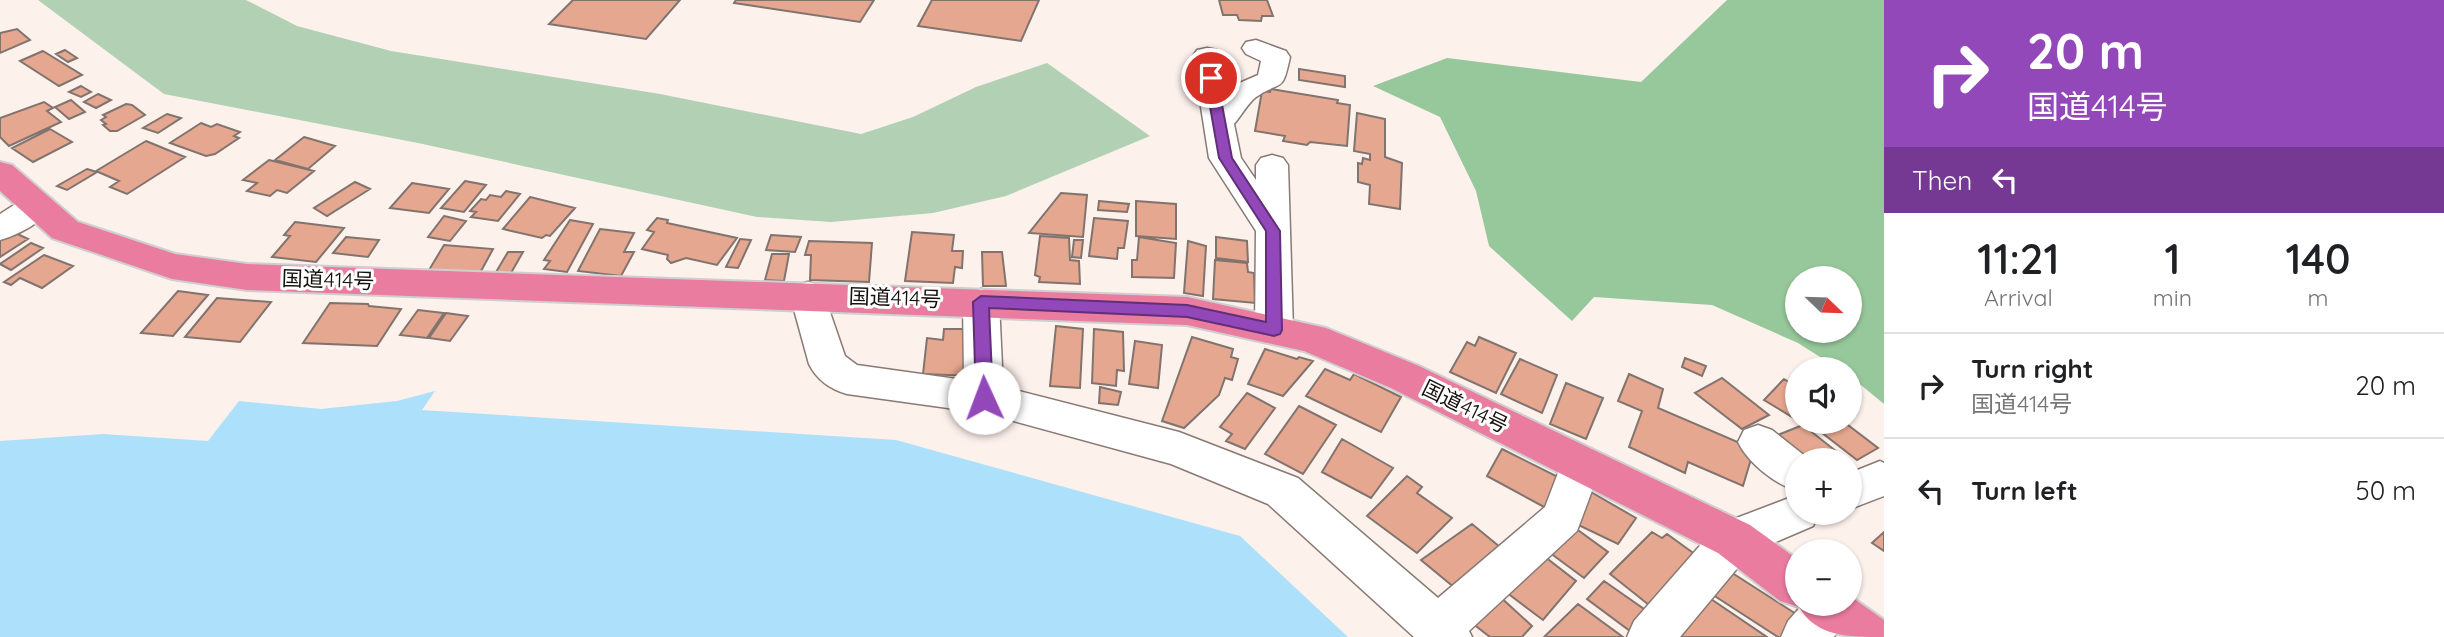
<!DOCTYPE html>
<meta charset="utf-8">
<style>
:root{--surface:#fff;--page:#f6f6f6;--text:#202124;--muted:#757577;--line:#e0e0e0}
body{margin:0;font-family:Quicksand,"Noto Sans JP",sans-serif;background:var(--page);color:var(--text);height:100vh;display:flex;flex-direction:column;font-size:26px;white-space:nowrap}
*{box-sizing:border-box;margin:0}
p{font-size:23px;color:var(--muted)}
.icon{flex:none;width:38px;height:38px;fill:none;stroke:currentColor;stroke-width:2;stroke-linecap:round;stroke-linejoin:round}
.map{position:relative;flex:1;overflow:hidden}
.sheet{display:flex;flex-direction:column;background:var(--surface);width:560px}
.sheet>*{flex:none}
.banner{background:#9348b9;color:#fff;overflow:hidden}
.needle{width:46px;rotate:113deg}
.tools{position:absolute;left:1785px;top:266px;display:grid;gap:14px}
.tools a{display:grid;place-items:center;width:77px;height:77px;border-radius:50%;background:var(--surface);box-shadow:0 2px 5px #0004;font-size:35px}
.pin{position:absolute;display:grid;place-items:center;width:60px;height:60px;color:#fff;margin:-30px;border:4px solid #fff;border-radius:50%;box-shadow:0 2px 7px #0007}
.me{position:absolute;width:77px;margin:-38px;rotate:358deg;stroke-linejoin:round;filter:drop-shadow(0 0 5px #0008)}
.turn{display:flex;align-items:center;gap:24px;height:147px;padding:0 28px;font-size:32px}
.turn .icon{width:91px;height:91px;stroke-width:2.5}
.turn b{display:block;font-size:49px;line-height:60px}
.then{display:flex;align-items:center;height:66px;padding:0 28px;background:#0003;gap:14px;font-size:26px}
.eta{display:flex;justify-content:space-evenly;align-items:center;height:119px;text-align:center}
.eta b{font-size:42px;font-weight:600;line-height:49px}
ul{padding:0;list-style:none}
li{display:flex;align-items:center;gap:21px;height:105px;padding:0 28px;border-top:2px solid var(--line)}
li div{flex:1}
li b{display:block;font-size:26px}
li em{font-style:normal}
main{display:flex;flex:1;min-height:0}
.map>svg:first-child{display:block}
.green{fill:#b2d0b4}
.forest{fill:#97c89b;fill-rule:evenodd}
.water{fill:#ace0fb}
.building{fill:#e5a78f;stroke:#81736e;stroke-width:2}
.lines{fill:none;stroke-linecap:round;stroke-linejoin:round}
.minor-casing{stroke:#887a74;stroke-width:3}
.trunk-casing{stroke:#d0cfcf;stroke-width:4}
.minor{fill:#fff;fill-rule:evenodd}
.trunk{fill:#ea7ca0;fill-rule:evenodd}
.route{fill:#9348b9;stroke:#602f78;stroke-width:2}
.labels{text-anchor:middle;stroke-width:6;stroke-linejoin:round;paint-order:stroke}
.street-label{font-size:21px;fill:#16110f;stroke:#fff}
</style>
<main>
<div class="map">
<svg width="1884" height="637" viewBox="0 0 1884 637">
<rect width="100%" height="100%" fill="#fdf1ec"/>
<path class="green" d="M38,0h208l51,26 94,25 269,43 201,40 52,-17 63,-30 71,-24 103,73 -144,60 -73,17 -102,9 -74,-5 -339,-74 -254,-49z"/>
<path class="forest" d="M1727,0h157v404l-34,-28v-7h-11l-41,-26 -86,-38 -118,-8 -22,24 -83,-75 -13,-55 -36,-74 -67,-31 74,-28 194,24zM1797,278h53v53h-53z"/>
<path class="water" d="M435,391l-13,19 474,30 344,96 108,101h-1348v-196l103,-7 105,7 31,-40 82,8 76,-8z"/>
<path class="building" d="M573,0h107l-34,39 -97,-15z
M736,0h138l-14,22 -126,-19z
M932,0h107l-18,41 -103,-15z
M1219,0h48l6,16h-11l-1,5 -22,-1 -2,-5h-14z
M17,29l13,11 -30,13v-20z
M65,50l12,8 -9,4 -12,-8z
M43,51l39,24 -23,11 -39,-25z
M1299,69l46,7v11l-46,-7z
M81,86l10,6 -10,5 -12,-5z
M1271,89l67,11 -1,3 13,2 -3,41 -37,-4 -3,3 -24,-4 2,-5 -30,-5 7,-40 8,1z
M98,94l13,6 -15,8 -12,-6z
M71,100l14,12 -16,7 -14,-12z
M44,102l9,6 -6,3 14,11 -52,24 -9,-9v-19z
M126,104l6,1 13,10 -28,16h-7l-7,-6 3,-1 -5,-4 5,-3 -3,-2z
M1357,113l28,6v38l17,6 -2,46 -31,-5 1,-19 -12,-3v-19l4,1 1,-6 7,2v-6l-16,-3z
M167,114l14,4 -23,15 -15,-5z
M201,123l10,4 6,-3 23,8 -6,4 5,2 -24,16 -9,2 -36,-13z
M50,129l22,13 -39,20 -21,-14z
M304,137l31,9 -27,23 -33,-9z
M146,141l39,16 -58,37 -17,-7 9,-6 -23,-10z
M269,160l45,11 -27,22 -10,-3 -7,6 -23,-5 10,-8 -14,-3z
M87,169l10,3 -30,18 -10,-4z
M465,181l21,4 -22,27 -23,-4z
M355,182l15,7 -43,27 -13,-8z
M412,183l37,6 -20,24 -39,-5z
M506,191l14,3 -22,27 -27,-4 5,-5 -6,-1 11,-12 5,1 4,-5 11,2z
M1061,193l26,2 -4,42 -54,-4z
M530,197l45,11 -25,28 -4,-1 -4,3 -39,-9z
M1099,201l30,3 -2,8 -29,-2z
M1136,201l40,3v35l-40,-3z
M444,216l22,5 -16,20 -22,-4z
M657,218l11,2 -1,3 70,15 -20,27 -31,-7 -15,5 -4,-4 1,-4 -26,-6 12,-17 -7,-2z
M1094,218l34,3 -4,27h-6l-1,11 -28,-3z
M570,220l23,4 -26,48 -23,-3 6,-8 -6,-1z
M295,222l49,6 -28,34 -44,-5 18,-21 -6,-1z
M600,229l34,4 -10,19h10l-13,24 -43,-5z
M9,230l19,9 -28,18v-21z
M912,232l42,3 -2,16h11l-1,17 -7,-1 -2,16 -48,-2z
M771,235l30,2 -6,15 -29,-2z
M1040,236l29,2 1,22 9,1 1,23 -41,-2 1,-5 -5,-2z
M346,237l33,3 -11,17 -35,-4z
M1139,237l37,6 -2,35 -42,-1v-17h5z
M1216,237l31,4 1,21 -32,-4z
M740,239l11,1 -13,28 -12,-1z
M1074,240h9l-2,18 -9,-1z
M809,241l63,2 -3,39 -59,-2 1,-25h-6z
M1188,241l18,5 -3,50 -19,-3z
M31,243l12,5 -32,22 -11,-6z
M444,245l49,4 -13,24 -51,-3z
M508,252h15l-12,21 -15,-1z
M982,252h20l4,34h-23z
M772,254h17l-5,27 -19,-1z
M44,255l29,11 -31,22 -22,-10 -9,7 -7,-3z
M1215,260l32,3 1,9 6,1 1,30 -42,-4z
M178,291l30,4 -35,41 -32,-3z
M217,298l54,4 -31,40 -55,-5z
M330,303l38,1 1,2 32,3 -24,37 -74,-3z
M418,310l26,3 -17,25 -27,-3z
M446,313l22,3 -18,25 -21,-3z
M1056,326l27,3 -3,59 -30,-2z
M944,329h32l-3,47 -50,-2 4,-36 16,2z
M1094,329l29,3 1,39 -7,-1 -1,16 -24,-3z
M1192,337l41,12 -2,8 7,2 -6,21 -7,-2 -6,17 -35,33 -22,-7z
M1479,337l37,16 -20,40 -46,-21 17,-30 8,4z
M1135,341l27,4 -4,43 -29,-4z
M1265,349l32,10 2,-2 14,4 -30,35 -35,-12z
M1685,358l21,8 -4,10 -20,-9z
M1520,359l37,16 -15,38 -41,-19z
M1325,369l25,11 4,-6 47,23 -20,35 -75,-36z
M1629,374l34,15 -5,19 96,41 -11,37 -55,-24 -3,11 -56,-26 13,-36 -24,-10z
M1722,378l47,37 -27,14 -47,-36z
M1784,379l13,8v33l-33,-20z
M1566,383l37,15 -17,41 -36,-15z
M1100,387l21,5 -3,13 -19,-2z
M1247,393l28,15 -30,41 -19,-8 6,-7 -12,-7z
M1299,406l37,19 -33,49 -38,-20z
M1808,422h36l34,26 -21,12z
M1803,425l44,35h-50v7l-32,-27z
M1342,439l51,29 -22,30 -49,-26z
M1502,449l58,29 -14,30 -59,-32z
M1407,476l15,11 -5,6 35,25 -35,35 -50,-37z
M1584,488l52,30 -18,26 -48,-23z
M1472,524l34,28 -45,41 -40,-33z
M1571,525l37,27 -24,26 -38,-28z
M1652,532l10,6 5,-4 36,26 -49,49 -44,-35z
M1884,532v19l-12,-8z
M1540,553l36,28 -33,39 -41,-31z
M1726,569l78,50 -10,18h-16l-68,-44z
M1604,581l50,35 -16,21 -51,-38z
M1497,594l35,32 -10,11h-32l-22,-17z
M1708,597l59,40h-87z
M1578,604l45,33h-79z"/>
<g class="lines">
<g class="minor-casing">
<path id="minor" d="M1256,40l30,11 4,6c-8,38 -8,22 -34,40 -8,6 -15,19 -22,27l7,34 15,22v-15l5,-7 11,-3 11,3 5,7 5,165 -6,10 -13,4 -13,-4 -6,-10 1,-99 -47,-73 -16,-102 4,-6 10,-2 10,2 4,6 7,37 7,-8 23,-10 3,-14 -15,-7 -4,-6 4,-6z
M37,195l12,3 5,8c-11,16 -36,29 -54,34v-26l25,-16z
M808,282l13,4 24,70 12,9 107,15 -1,-78 5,-9 13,-4 13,4 5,9 4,85 176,45 119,46 140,120 107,-91 21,-55 15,-5 15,5 6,12 -25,67 -108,100 3,6h-58l-146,-133 -97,-40 -187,-51 -137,-19c-17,-5 -30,-14 -38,-30l-19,-69 5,-9z
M1758,425l14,5 38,30h-13v31c-22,-7 -49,-28 -59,-49l6,-12z
M1880,461l4,2v33l-34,13v-36z
M1797,495v18h22l-6,13 -63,27 -70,84h-53l7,-16 84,-96z
M1803,604h46l2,4 -17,29h-53l7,-16z"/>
</g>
<g class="trunk-casing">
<path id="trunk" d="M0,162l12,3 66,57 97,32 72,10 940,33 139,31 93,38 331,159 47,34v45h53v-8l34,24v17c-35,0 -68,0 -85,-30l-19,-6 -62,-48 -327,-165 -87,-37 -117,-26 -940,-35 -75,-11 -120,-41 -52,-47z"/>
</g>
<use href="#minor" class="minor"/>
<use href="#trunk" class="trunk"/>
</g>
<path class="route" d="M1211,74l6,4 15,80 48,73 2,99 -2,4 -6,2 -87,-19 -198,-9 4,90 -3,5h-12l-2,-5 -3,-96 8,-6 206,9 79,17v-91l-47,-73 -14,-80z"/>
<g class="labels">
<g class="street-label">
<text transform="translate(328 280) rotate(2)" y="7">国道414号</text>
<text transform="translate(895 298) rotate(2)" y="7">国道414号</text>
<text transform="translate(1465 407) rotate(26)" y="7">国道414号</text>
</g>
</g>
</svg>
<div class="tools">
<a><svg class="needle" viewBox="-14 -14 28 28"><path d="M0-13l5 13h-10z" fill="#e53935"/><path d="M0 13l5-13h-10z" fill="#757577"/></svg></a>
<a><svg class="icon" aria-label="sound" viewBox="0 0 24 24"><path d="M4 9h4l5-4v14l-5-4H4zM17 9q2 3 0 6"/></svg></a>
<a>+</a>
<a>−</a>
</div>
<div class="pin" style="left:1211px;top:78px;background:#d93025"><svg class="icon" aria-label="arrive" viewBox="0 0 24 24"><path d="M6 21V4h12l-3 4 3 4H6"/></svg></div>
<svg class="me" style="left:984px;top:398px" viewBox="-20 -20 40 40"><circle r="19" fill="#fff"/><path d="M0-13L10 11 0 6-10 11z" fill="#9348b9"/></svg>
</div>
<section class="sheet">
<div class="banner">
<div class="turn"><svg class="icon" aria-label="right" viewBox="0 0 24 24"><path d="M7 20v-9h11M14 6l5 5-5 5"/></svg><div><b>20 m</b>国道414号</div></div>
<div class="then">Then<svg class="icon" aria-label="left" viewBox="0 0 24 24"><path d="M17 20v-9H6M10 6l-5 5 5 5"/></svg></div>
</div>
<div class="eta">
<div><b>11:21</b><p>Arrival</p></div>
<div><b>1</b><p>min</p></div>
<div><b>140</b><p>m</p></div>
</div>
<ul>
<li><svg class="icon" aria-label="right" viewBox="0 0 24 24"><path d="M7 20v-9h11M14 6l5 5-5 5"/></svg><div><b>Turn right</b><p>国道414号</p></div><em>20 m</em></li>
<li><svg class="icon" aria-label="left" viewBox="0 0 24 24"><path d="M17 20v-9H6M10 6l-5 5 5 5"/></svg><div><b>Turn left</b></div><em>50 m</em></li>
</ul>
</section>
</main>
